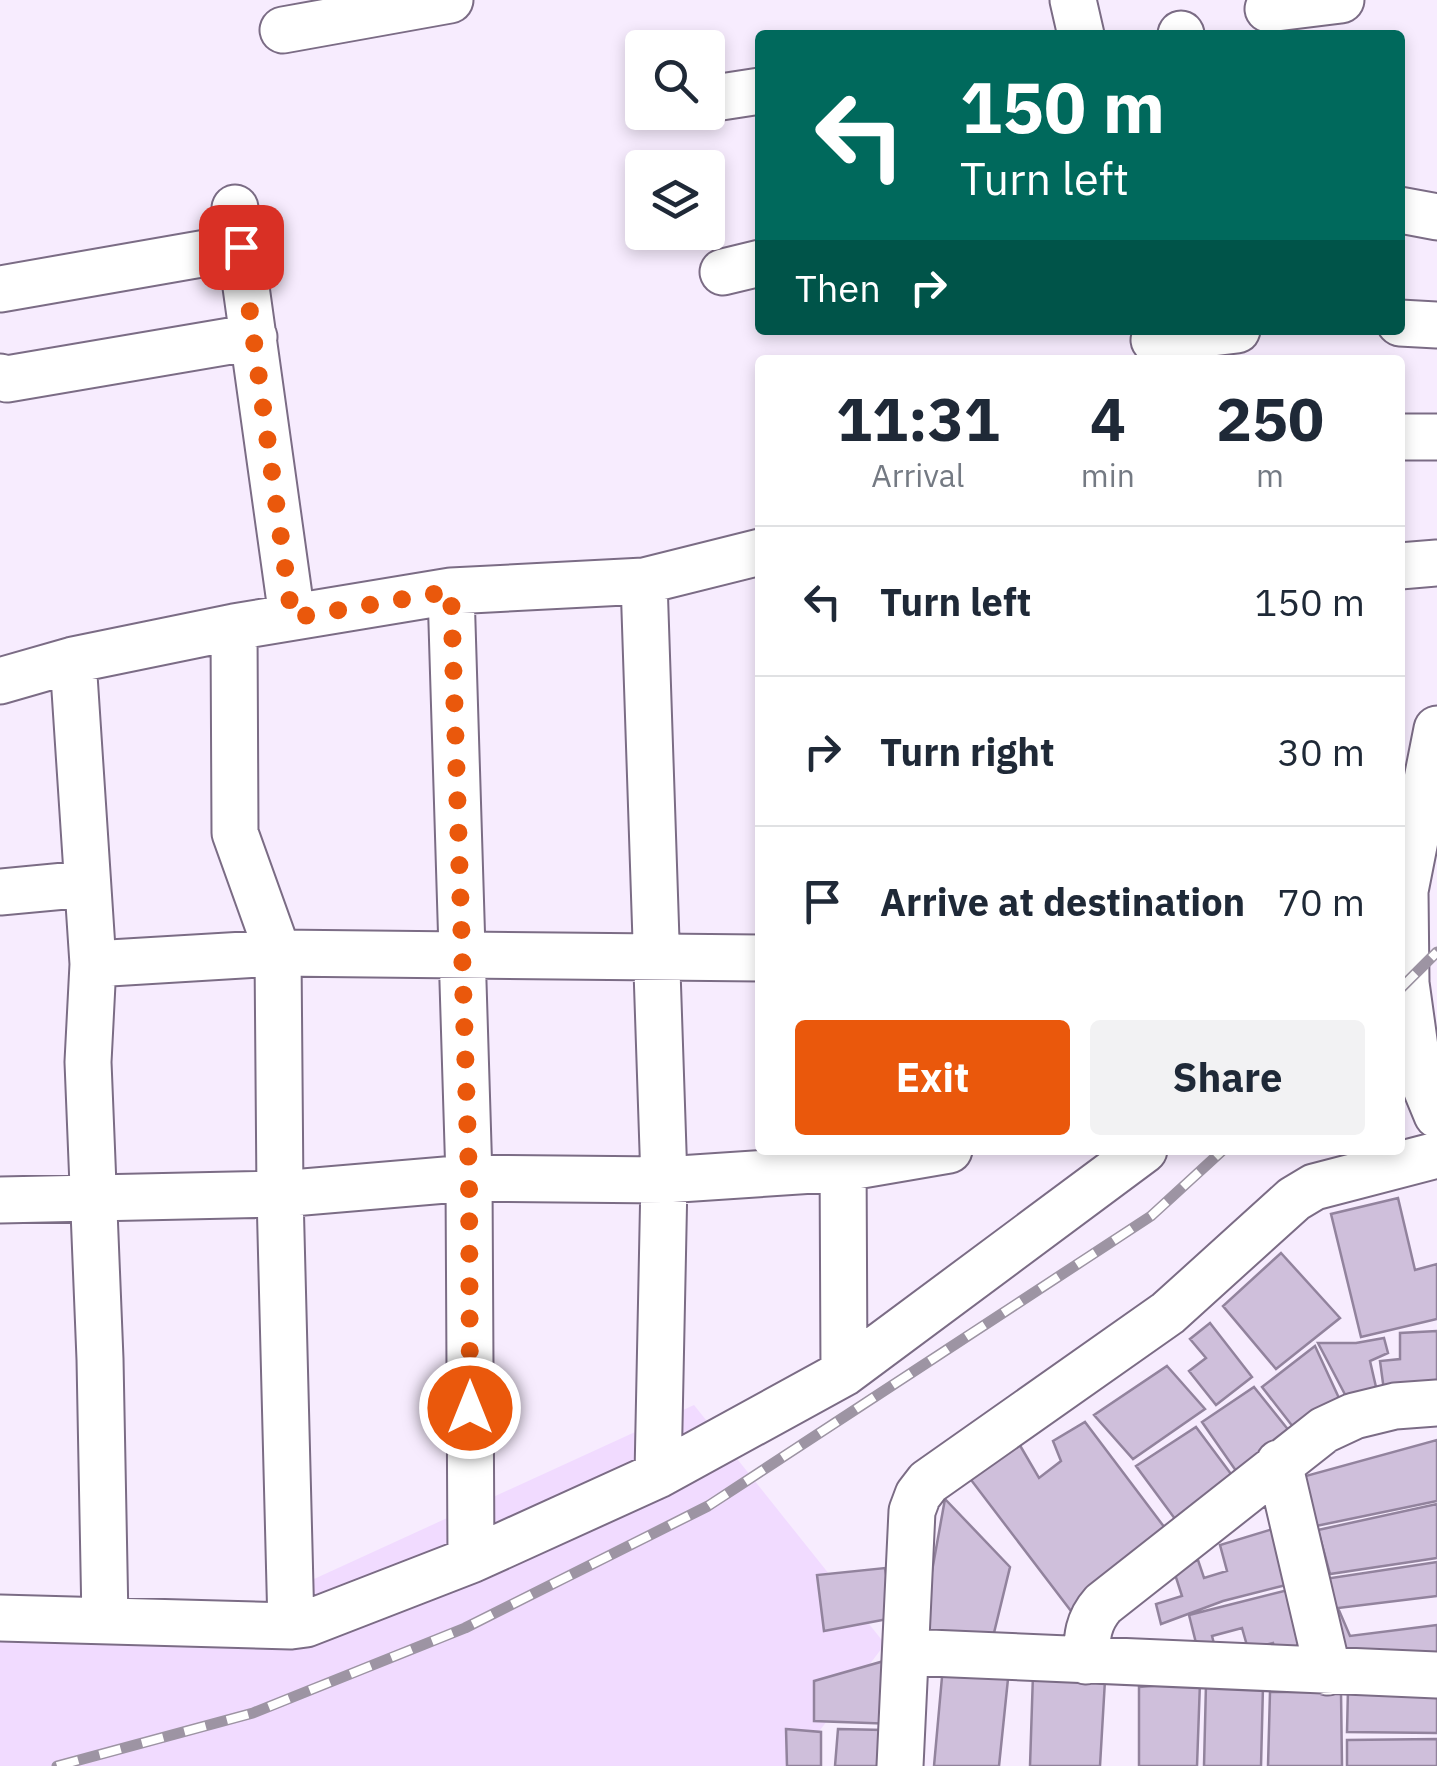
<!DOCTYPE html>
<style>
:root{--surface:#fff;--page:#f2f2f3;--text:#1f2937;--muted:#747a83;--line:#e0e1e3;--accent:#ea580c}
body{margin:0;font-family:"IBM Plex Sans",sans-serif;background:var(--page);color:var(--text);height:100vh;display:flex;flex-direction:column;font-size:38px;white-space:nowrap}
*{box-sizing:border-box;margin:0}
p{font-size:32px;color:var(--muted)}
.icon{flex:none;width:55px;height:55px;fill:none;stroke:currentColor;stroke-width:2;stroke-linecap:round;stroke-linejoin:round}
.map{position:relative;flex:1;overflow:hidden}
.panel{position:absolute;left:755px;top:355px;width:650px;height:800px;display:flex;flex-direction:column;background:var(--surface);border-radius:10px;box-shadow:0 5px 15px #0003}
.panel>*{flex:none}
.banner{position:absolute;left:755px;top:30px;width:650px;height:305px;border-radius:10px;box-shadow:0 5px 15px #0003;background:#00695c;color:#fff;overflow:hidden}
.buttons{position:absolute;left:625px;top:30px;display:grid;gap:20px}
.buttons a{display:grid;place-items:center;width:100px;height:100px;border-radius:10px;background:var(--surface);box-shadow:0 5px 15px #0003;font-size:50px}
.pin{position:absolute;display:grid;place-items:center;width:85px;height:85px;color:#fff;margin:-42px;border-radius:20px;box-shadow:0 5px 15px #0006}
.me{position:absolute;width:110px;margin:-55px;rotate:0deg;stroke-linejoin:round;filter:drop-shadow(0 0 8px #0008)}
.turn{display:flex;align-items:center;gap:35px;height:210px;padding:0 40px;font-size:45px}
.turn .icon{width:130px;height:130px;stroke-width:2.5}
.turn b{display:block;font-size:70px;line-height:85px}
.then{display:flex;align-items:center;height:95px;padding:0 40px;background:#0003;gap:20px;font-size:38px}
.eta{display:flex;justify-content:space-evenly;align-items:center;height:170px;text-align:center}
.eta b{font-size:60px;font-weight:700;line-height:70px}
.action{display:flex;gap:20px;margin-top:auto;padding:20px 40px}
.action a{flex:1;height:115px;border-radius:10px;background:var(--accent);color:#fff;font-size:40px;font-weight:700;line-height:115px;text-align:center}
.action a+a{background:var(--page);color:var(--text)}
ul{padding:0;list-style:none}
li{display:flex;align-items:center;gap:30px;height:150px;padding:0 40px;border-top:2px solid var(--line)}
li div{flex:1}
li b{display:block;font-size:38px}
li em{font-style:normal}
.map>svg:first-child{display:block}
.built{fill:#f1dbff}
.building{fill:#cfbfdb;stroke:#92839d;stroke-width:2.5}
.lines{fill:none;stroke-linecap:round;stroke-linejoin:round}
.minor-casing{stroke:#7b6c85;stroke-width:49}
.minor{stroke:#fff;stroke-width:45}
.rail-casing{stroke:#9d94a3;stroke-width:11}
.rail{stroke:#fff;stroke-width:8;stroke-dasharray:22;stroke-linecap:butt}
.route{stroke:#ea580c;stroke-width:18;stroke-dasharray:0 32.4}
</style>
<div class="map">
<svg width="1437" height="1766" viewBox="0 0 1437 1766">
<rect width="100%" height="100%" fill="#f7ecfe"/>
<path class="built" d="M694,1405l191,239 -92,122h-793v-134l183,7z"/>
<path class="building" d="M1398,1198l17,72 22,-6v55l-76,18 -30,-123z
M1281,1253l59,65 -64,51 -53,-63z
M1210,1323l42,54 -36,28 -27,-34 17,-13 -16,-19z
M1437,1331v64l-52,3 -5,-37 20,-2v-26z
M1384,1338l4,15 -18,8 9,39 -29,4 -32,-61h38z
M1315,1346l29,63 -47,23 -35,-45z
M1167,1366l38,43 -72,50 -39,-44z
M1254,1387l40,50 -53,41 -39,-56z
M1085,1422l86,114 -100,75 -106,-139 53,-30 21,36 22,-17 -8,-20z
M1196,1427l41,55 -56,45 -45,-61z
M1437,1440v61l-121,25 -14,-49z
M945,1499l65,68 -18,74 -71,-9z
M1437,1504v54l-107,16 -12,-44z
M1273,1529l17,55 -67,17 -62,23 -5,-20 26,-8 -9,-28 25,-8 6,18 23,-7 -7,-26z
M1437,1562v34l-99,12 12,28 87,-11v37l-103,-4 -16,-78z
M885,1568l8,50 -69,13 -7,-56z
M1288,1590l16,64 -27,7 -4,-18 -25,6 -6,-21 -30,8 6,23 -17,4 -12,-48z
M891,1659l4,65 -81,-3v-40z
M943,1666l65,13 -9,87h-65z
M1033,1674l72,6 -5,86h-70z
M1200,1682l-3,84h-58v-79z
M1206,1684l57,2 -2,80h-57z
M1437,1688v45l-90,-1 1,-43z
M1270,1692h71l1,74h-74z
M786,1729l35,3v34h-34z
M838,1729l46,1 -1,36h-48z
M1437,1739v27h-90v-26z"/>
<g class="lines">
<g class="minor-casing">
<path id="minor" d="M1073,0l8,35
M1268,9l73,-9
M283,30l167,-30
M1181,34v1
M708,99l52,-8
M235,208l57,409
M1400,210l37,7
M723,272l37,-9
M0,289l241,-42
M1400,323l37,2
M1154,340l83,-10
M0,377l7,2 247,-42
M1400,437h37
M1400,566l37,-3
M644,581l20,599 -6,295
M451,591l18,587 2,382
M234,627l1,206 43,120 2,241 11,432
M73,660l20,304 -5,98 12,297 5,261
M0,681l73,-21 161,-33 217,-36 193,-10 116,-29
M1437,729l-32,162 1,92 12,86 19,46
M0,892l86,-8
M93,964l185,-11 482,5
M843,1150l1,223
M0,1200l280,-6 189,-16 195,2 180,-12 105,-18
M1279,1463l49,209
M0,1618l291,8 15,-2 165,-64 187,-85 186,-102 300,-223
M906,1652l531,23
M1086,1661c1,-23 1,-39 17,-57l221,-174 30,-14 41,-10 42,-3
M900,1766l12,-255 6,-16 10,-13 240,-169 126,-114 20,-12 123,-32"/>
</g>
<use href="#minor" class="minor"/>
<g class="rail-casing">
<path id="rail" d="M1400,989l37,-37
M57,1766l196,-53 212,-85 243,-122 443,-290 72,-66"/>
</g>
<use href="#rail" class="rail"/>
</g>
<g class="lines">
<path class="route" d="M241,247l51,371 159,-27 18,587 1,230"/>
</g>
</svg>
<div class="buttons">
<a><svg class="icon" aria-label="search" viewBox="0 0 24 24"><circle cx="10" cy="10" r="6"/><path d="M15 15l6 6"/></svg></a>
<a><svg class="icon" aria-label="layers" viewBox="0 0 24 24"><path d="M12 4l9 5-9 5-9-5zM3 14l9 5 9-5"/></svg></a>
</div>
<div class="pin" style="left:241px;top:247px;background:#d93025"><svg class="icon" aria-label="arrive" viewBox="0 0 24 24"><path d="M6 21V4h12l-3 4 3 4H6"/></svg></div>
<svg class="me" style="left:470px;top:1408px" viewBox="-20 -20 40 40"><circle r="17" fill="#ea580c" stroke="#fff" stroke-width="3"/><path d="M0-11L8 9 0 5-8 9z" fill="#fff"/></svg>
<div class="banner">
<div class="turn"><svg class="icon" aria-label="left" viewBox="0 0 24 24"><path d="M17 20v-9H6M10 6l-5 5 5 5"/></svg><div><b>150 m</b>Turn left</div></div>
<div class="then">Then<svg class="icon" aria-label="right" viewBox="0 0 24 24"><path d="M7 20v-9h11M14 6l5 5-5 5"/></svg></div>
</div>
<section class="panel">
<div class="eta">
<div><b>11:31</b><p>Arrival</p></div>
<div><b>4</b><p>min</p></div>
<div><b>250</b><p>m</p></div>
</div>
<ul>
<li><svg class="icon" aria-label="left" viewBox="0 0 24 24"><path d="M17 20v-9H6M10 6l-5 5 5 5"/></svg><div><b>Turn left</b></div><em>150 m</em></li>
<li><svg class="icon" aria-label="right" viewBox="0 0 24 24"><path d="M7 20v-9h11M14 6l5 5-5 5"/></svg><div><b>Turn right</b></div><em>30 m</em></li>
<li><svg class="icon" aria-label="arrive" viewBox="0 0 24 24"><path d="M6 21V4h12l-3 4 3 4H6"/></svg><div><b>Arrive at destination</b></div><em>70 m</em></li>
</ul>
<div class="action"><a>Exit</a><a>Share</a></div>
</section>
</div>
